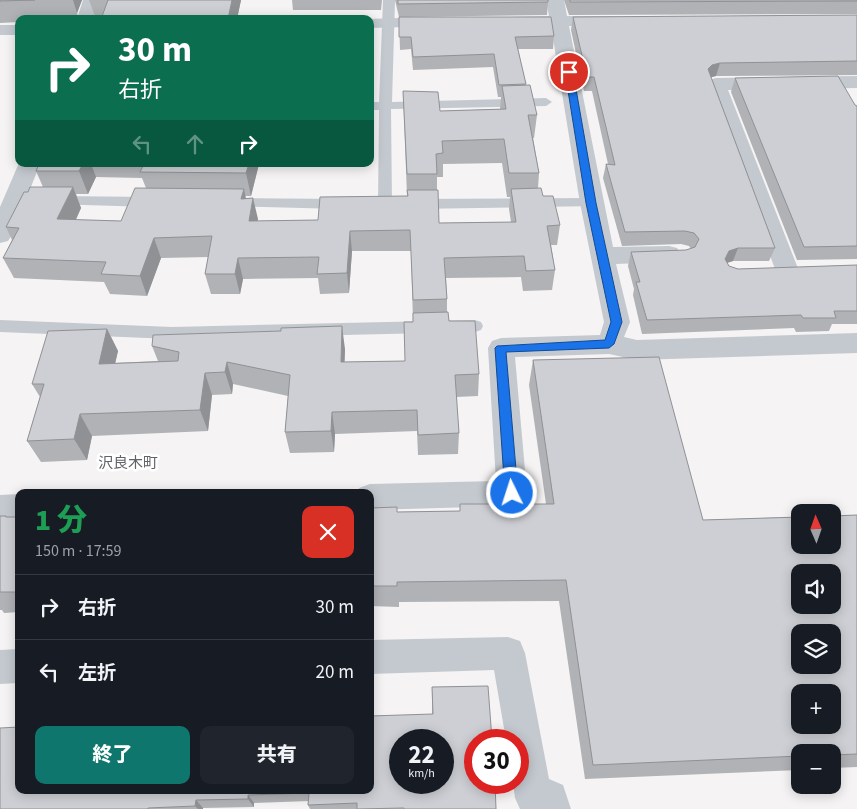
<!DOCTYPE html>
<html lang="ja">
<meta charset="utf-8">
<style>
:root{--surface:#171b24;--page:#20242c;--text:#f1f3f6;--muted:#9ea1a6;--line:#363941;--accent:#0f766e}
body{margin:0;font-family:"Source Sans 3","Noto Sans JP",sans-serif;background:var(--page);color:var(--text);height:100vh;display:flex;flex-direction:column;font-size:19px;white-space:nowrap}
*{box-sizing:border-box;margin:0}
p{font-size:16px;color:var(--muted)}
.icon{flex:none;width:28px;height:28px;fill:none;stroke:currentColor;stroke-width:2;stroke-linecap:round;stroke-linejoin:round}
.map{position:relative;flex:1;overflow:hidden}
.panel{position:absolute;left:15px;top:489px;width:359px;height:305px;display:flex;flex-direction:column;background:var(--surface);border-radius:10px;box-shadow:0 2px 12px #0003}
.panel>*{flex:none}
.guide{position:absolute;left:15px;top:15px;width:359px;height:152px;border-radius:10px;box-shadow:0 2px 12px #0003;background:#0b6e4f;color:#fff;overflow:hidden}
.needle{width:32px;rotate:358deg}
.controls{position:absolute;left:791px;top:504px;display:grid;gap:10px}
.controls a{display:grid;place-items:center;width:50px;height:50px;border-radius:10px;background:var(--surface);box-shadow:0 2px 12px #0003;font-size:25px}
.speed{position:absolute;left:389px;top:729px;display:flex;gap:10px;font-size:25px;font-weight:700;text-align:center}
.speed>*{display:grid;place-content:center;width:65px;height:65px;border-radius:50%;background:var(--surface);box-shadow:0 2px 12px #0003;line-height:1}
.speed small{font-size:12px;font-weight:400}
.speed .limit{border:8px solid #d22;background:#fff;color:#111}
.pin{position:absolute;display:grid;place-items:center;width:42px;height:42px;color:#fff;margin:-21px;border:2px solid #fff;border-radius:50%;box-shadow:0 1px 5px #0007}
.me{position:absolute;width:55px;margin:-28px;rotate:356deg;stroke-linejoin:round;filter:drop-shadow(0 0 4px #0008)}
.turn{display:flex;align-items:center;gap:18px;height:105px;padding:0 20px;font-size:22px}
.turn .icon{width:65px;height:65px;stroke-width:2.5}
.turn b{display:block;font-size:35px;line-height:42px}
.lanes{display:flex;align-items:center;height:48px;padding:0 20px;background:#0003;justify-content:center;gap:25px;direction:ltr}
.lanes .off{opacity:.35}
.round{display:grid;place-items:center;flex:none;width:52px;height:52px;border-radius:10px;background:var(--page)}
.headline{display:flex;align-items:center;justify-content:space-between;height:85px;padding:0 20px}
h1{font-size:30px;font-weight:800;line-height:38px;color:#1e9e55}
.action{display:flex;gap:10px;margin-top:auto;padding:10px 20px}
.action a{flex:1;height:58px;border-radius:10px;background:var(--accent);color:#fff;font-size:20px;font-weight:800;line-height:58px;text-align:center}
.action a+a{background:var(--page);color:var(--text)}
ul{padding:0;list-style:none}
li{display:flex;align-items:center;gap:15px;height:65px;padding:0 20px;border-top:1px solid var(--line)}
li div{flex:1}
li b{display:block;font-size:19px}
li em{font-style:normal}
.map>svg:first-child{display:block}
.lines{fill:none;stroke-linecap:round;stroke-linejoin:round}
.service{fill:#c3c9cf;fill-rule:evenodd}
.minor{fill:#c3c9cf;fill-rule:evenodd}
.wall{fill:#b0b2b6;fill-rule:evenodd}
.shaded-wall{fill:#909194}
.building{fill:#cdcfd4;stroke:#909194;fill-rule:evenodd}
.route{fill:#1a73e8;stroke:#114b97}
.labels{text-anchor:middle;stroke-width:5;stroke-linejoin:round;paint-order:stroke}
.neighbourhood-label{font-size:15px;fill:#606367;stroke:#fff}
</style>
<div class="map">
<svg width="857" height="809" viewBox="0 0 857 809">
<rect width="100%" height="100%" fill="#f5f3f3"/>
<g class="lines">
<path class="service" d="M383,0h12l-3,102 154,-4 6,4 -6,4 -155,3 1,95 -2,3h-10l-2,-3 1,-94h-9v-8h9z
M55,196l97,1 5,2 2,3 -2,3 -5,2 -102,-3 -2,-3 2,-3z
M230,198l112,1 5,2 2,3 -2,3 -5,2 -117,-3 -2,-3 2,-3z
M591,198l5,2 2,3 -2,3 -181,3 -5,-2 -2,-3 2,-3 5,-2z
M0,320l172,7 303,-7 6,2 2,4 -2,4 -6,2 -303,7 -172,-7z"/>
<path class="minor" d="M83,0h18l-6,19h-18z
M546,0h18l3,16h44l6,1 3,4 -3,4 -6,1h-42l44,221 56,-1 8,2 4,6 -4,6 -8,2 -53,2 14,58 -6,15 13,3 220,-7v20l-220,7 -28,-6 -94,3 12,136 -4,9 -11,4 -142,4v-18h-13l2,-4 11,-4 126,-3 -8,-133 4,-7 9,-3 99,-3 4,-13 -24,-119 -29,-177 -43,-1 -3,-4 3,-4 41,-1z
M436,17l6,1 3,4 -3,4 -72,2v-9h-5z
M0,25h19v10h-19z
M857,76v12l-129,2 71,181 -3,6 -9,2 -9,-2 -72,-193 3,-4 7,-2z
M19,163l21,1 -28,71 -4,6 -8,2v-36z
M19,494v26l-19,1v-26z
M508,637l12,4 5,12 24,126 14,6 8,24h-51l-5,-11 -2,-16h5v-42h-12l-12,-70 -124,4v-34z
M19,649v34l-19,1v-34z"/>
</g>
<path class="wall" d="M0,0h82l-5,13 2,6h-60v3l-19,1z
M89,0h152l-4,19h-141z
M292,0h90l-1,10h-88z
M395,0h153v2l-1,13 -148,2z
M564,0h293v14l-288,1z
M857,15v60l-141,1 -5,1 64,171 -6,13h-36l-6,2 2,3 9,3 119,-4v59h-25l-3,7 -33,1 -2,-4 -152,6 -9,-39 1,-6 -6,-23 3,-14 55,-2 5,-1 -2,-3 -8,-2 -59,2 -19,-68 3,-14h2l-16,-73h-8l-13,-61 2,-13z
M399,17l155,19 -1,13h-35l8,36 11,30 -3,23h-1l6,35 -1,15 22,37 -3,20h-6l4,25 -3,20 -29,1 -2,-14 -75,1 1,21v13l2,9 30,53 -1,22 -22,1 3,36 -1,21 -40,1 -1,-24 -82,3 -1,18 -44,1 -5,-21 3,-36 -55,-12 -1,10 -20,1 -4,36 -116,5 -5,24 -46,2 -14,-21 13,-44 -8,-13 75,-55 11,22 -3,12 43,-2 -6,-15 193,3 -1,13 61,-1 8,-39 -2,-71h-59l-3,42 -29,1 -2,-16 -75,1 -3,15h-29l-6,-20 3,-17 -47,1 -14,38 -37,-2 -6,-12 -90,-4 -11,-20 9,-18 -6,-13 22,-35 15,-5 -7,-16 3,-7h220l-8,32h-6l1,3 12,20 -1,2 61,-1 89,-24 -4,-105 37,20 60,-2 1,-12h-3l-5,-30 -80,3 -2,-21 -11,1zM502,163l5,34h3l-1,12 2,13 -72,1 -2,-33v-13h6v-13zM96,177l46,1 4,10 -25,33 -45,-1 5,-12 -5,-14h12z
M735,78l122,28v153l-60,1 -66,-168z
M533,360l170,160 154,-5v252l-25,1v-16h-32v18l-215,9 -26,-178 -160,1v5l-29,-1v-98l27,4 63,-1v-7h86l-17,-119z
M0,516l8,1h11v95l-15,1 -2,-3h-2z
M432,687l64,122h-186l-2,-4 1,-4 -55,2v4l-51,1v1h-203l19,-19 413,-76z"/>
<path class="shaded-wall" d="M73,0h9l-5,13z
M232,0h9l-4,19h-9z
M720,63l-4,13 -8,2v-9l4,-4z
M83,164h8l5,13 -8,17 -9,-23z
M249,164h10l-8,32 -5,-23z
M73,187l8,21 -15,32 -9,-21z
M244,189l4,20 -7,-10z
M253,198l5,21 -4,22 -5,-20z
M350,231l2,20 -3,42 -2,-20z
M154,238l7,20 -14,38 -7,-20z
M738,248l-5,13 -10,3 2,-5 4,-8z
M238,258l5,21 -3,15 -5,-20z
M342,326l3,23 -1,35 -3,-22z
M107,329l11,22 -8,35 -11,-22z
M227,362l6,22 -1,10 -7,-22z
M205,373l7,22 -4,36 -8,-21z
M332,412l3,22 -1,18 -3,-21z
M80,414l12,22 -5,24 -13,-21z
M248,795l6,8v4l-6,-8z
M196,800l7,8v1h-5l-3,-3z"/>
<path class="building" d="M0,0h35l-35,1z
M108,0h124l-4,19h-127z
M398,0h150v2l-150,2z
M570,0h287v1l-287,1z
M857,15v46l-137,2 -8,2 -4,4 67,179h-37l-9,3 -4,8 4,7 9,3 119,-4v46h-23l2,7h-33l-2,-3 -154,5 -11,-38h4l-9,-30 55,-2 9,-3 4,-8 -5,-6 -9,-2 -60,1 -19,-68 9,1 -21,-88h-7l-14,-60z
M399,17h152l3,19 -39,1 11,47 -27,1 -5,-31 -81,3 -2,-20h-12z
M838,76l17,29 2,1v140l-53,1 -69,-169z
M530,85l7,30h-9l11,58h-30l-5,-34 -62,2 1,12 -7,1 1,20h-30l-4,-83 35,1 2,19 66,-2 -4,-23z
M39,164h44l-4,7h-43z
M144,164h105l-3,9 -106,-1z
M30,187h43l-16,32 64,2 14,-33 109,1 -3,10 12,-1 -4,23 69,-1 2,-23 88,-1 -1,-6h31l1,33 77,-1 -5,-33 30,-1 2,8h10l7,29 -13,1 8,44 -29,1 -2,-15 -80,2 3,41 -34,1 -3,-70 -60,1 -3,42 -30,1 2,-17 -81,1 -3,16h-30l7,-38 -58,2 -14,38 -39,-2 5,-12 -103,-4 16,-30 -13,-1 18,-35h4z
M448,312l1,9h26l4,53 -24,1 4,58 -41,2 -1,-25 -85,2 -1,19 -46,1 5,-57 -63,-13 -2,10 -20,1 -5,37 -120,4 -6,25 -47,2 17,-57h-12l16,-53 59,-2 -8,35 79,-3 1,-9 -27,-6 1,-11 128,-4v-3l61,-2 -1,36 64,-1 -1,-39h9v-9z
M659,357l44,163 97,-3v28h32v-29l25,-1v239l-25,1v-3h-32v4l-207,9 -27,-185 -169,2v4h-27v-78l27,-1v5l63,-1v-7h94l-21,-144zM800,572h32v33h-32zM800,632h32v33h-32zM800,692h32v33h-32z
M0,516h6v1h13v75h-19z
M488,686l4,54h-17v42h20l1,27h-92v-1l-47,1v-6l-49,2 1,-12 -61,2v4l-52,1 -1,6 -47,2v1h-148v-81l19,-1v63h351v-74l63,-2 -1,-27zM400,740h42v42h-42z"/>
<path class="route" d="M569,69l4,3 23,131 26,119 -8,22 -5,4 -103,4 12,141 -2,4 -4,2 -5,-2 -2,-4 -10,-145 2,-2 108,-6 6,-18 -25,-119 -21,-131z"/>
<g class="labels">
<g class="neighbourhood-label">
<text x="128" y="468">沢良木町</text>
</g>
</g>
</svg>
<div class="controls">
<a><svg class="needle" viewBox="-14 -14 28 28"><path d="M0-13l5 13h-10z" fill="#e53935"/><path d="M0 13l5-13h-10z" fill="#9ea1a6"/></svg></a>
<a><svg class="icon" aria-label="sound" viewBox="0 0 24 24"><path d="M4 9h4l5-4v14l-5-4H4zM17 9q2 3 0 6"/></svg></a>
<a><svg class="icon" aria-label="layers" viewBox="0 0 24 24"><path d="M12 4l9 5-9 5-9-5zM3 14l9 5 9-5"/></svg></a>
<a>+</a>
<a>−</a>
</div>
<div class="speed"><div>22<small>km/h</small></div><div class="limit">30</div></div>
<div class="pin" style="left:569px;top:72px;background:#d93025"><svg class="icon" aria-label="arrive" viewBox="0 0 24 24"><path d="M6 21V4h12l-3 4 3 4H6"/></svg></div>
<svg class="me" style="left:512px;top:493px" viewBox="-20 -20 40 40"><circle r="17" fill="#1a73e8" stroke="#fff" stroke-width="3"/><path d="M0-11L8 9 0 5-8 9z" fill="#fff"/></svg>
<div class="guide">
<div class="turn"><svg class="icon" aria-label="right" viewBox="0 0 24 24"><path d="M7 20v-9h11M14 6l5 5-5 5"/></svg><div><b>30 m</b>右折</div></div>
<div class="lanes"><svg class="icon off" aria-label="left" viewBox="0 0 24 24"><path d="M17 20v-9H6M10 6l-5 5 5 5"/></svg><svg class="icon off" aria-label="ahead" viewBox="0 0 24 24"><path d="M12 20V5M6 11l6-6 6 6"/></svg><svg class="icon" aria-label="right" viewBox="0 0 24 24"><path d="M7 20v-9h11M14 6l5 5-5 5"/></svg></div>
</div>
<section class="panel">
<div class="headline"><div><h1>1 分</h1><p>150 m · 17:59</p></div><a class="round" style="background:#d93025;color:#fff"><svg class="icon" aria-label="close" viewBox="0 0 24 24"><path d="M6 6l12 12M18 6L6 18"/></svg></a></div>
<ul>
<li><svg class="icon" aria-label="right" viewBox="0 0 24 24"><path d="M7 20v-9h11M14 6l5 5-5 5"/></svg><div><b>右折</b></div><em>30 m</em></li>
<li><svg class="icon" aria-label="left" viewBox="0 0 24 24"><path d="M17 20v-9H6M10 6l-5 5 5 5"/></svg><div><b>左折</b></div><em>20 m</em></li>
</ul>
<div class="action"><a>終了</a><a>共有</a></div>
</section>
</div>
